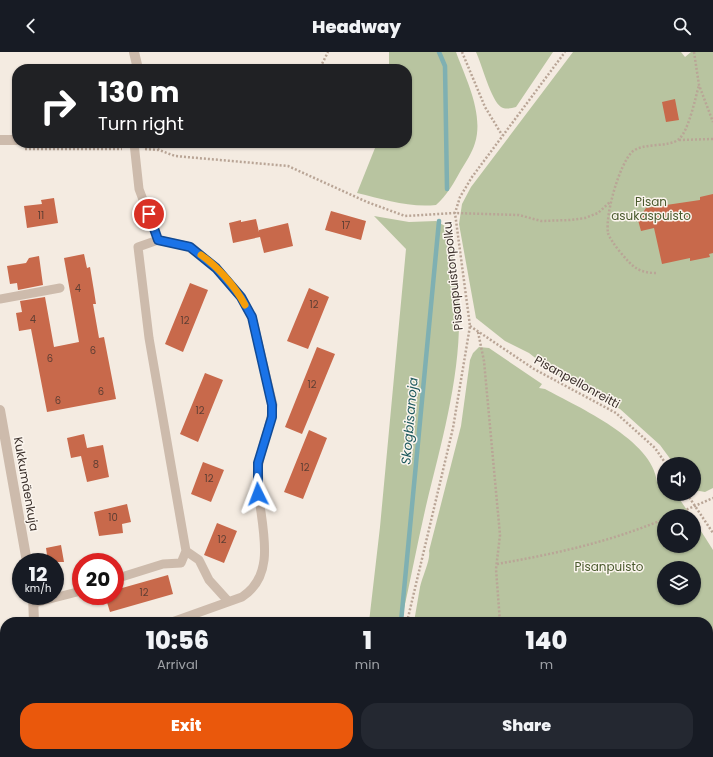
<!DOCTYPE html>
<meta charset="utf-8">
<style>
:root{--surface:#171b24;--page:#242831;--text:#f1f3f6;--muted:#9ea1a6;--accent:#ea580c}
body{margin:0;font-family:Poppins,sans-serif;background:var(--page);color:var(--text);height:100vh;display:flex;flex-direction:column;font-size:15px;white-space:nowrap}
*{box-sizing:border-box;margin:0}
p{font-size:13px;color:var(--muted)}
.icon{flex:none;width:22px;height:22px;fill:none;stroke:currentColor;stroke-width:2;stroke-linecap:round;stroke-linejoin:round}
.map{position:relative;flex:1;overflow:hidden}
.side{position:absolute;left:0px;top:565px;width:713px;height:140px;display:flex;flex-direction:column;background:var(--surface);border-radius:16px 16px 0 0;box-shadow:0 1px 3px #0004}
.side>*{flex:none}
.hud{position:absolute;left:12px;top:12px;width:400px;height:84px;border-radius:16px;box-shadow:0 1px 3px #0004;background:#202124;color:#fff;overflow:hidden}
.fabs{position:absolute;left:657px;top:405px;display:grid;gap:8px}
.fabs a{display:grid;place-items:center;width:44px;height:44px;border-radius:50%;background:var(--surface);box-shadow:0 1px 3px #0004;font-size:20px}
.speed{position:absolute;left:12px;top:501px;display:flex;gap:8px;font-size:20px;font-weight:700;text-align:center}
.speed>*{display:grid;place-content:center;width:52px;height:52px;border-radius:50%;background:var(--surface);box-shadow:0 1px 3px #0004;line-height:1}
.speed small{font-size:10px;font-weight:400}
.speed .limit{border:6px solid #d22;background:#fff;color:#111}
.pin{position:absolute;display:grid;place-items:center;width:34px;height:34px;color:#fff;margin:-17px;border:2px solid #fff;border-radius:50%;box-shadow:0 1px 4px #0007}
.me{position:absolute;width:44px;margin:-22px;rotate:357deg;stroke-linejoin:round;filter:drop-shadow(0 0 3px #0008)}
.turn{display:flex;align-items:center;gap:14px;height:84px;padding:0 20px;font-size:18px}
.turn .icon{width:52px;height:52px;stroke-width:2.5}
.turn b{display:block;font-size:28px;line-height:34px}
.eta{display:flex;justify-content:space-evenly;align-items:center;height:68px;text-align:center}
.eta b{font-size:24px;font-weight:800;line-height:28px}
.cta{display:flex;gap:8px;margin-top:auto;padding:8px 20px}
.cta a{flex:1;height:46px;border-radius:16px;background:var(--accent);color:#fff;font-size:16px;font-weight:800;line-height:46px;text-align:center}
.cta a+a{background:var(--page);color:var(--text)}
header{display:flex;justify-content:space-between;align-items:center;height:52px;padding:0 20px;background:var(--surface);font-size:18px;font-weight:800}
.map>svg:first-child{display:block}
.green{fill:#b8c4a0;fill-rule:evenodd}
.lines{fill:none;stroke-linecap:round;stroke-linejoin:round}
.stream{stroke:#7fb0b2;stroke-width:4.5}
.building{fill:#c8694b}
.path{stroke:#b9a596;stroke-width:2.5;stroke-dasharray:2 2;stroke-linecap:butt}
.service{stroke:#cdbbac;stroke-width:9}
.minor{stroke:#cdbbac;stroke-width:10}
.route-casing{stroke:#114b97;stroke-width:10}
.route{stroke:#1a73e8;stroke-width:7}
.slow{stroke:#f59e0b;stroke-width:7}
.labels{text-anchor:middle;stroke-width:3;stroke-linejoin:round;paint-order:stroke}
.number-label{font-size:10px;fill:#5e3e33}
.park-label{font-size:12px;fill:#4a5a2e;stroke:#fbf5ee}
.street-label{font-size:12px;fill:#3b302b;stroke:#fbf5ee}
.water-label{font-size:13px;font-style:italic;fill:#1f5a5e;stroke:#fbf5ee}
</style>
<header><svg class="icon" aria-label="back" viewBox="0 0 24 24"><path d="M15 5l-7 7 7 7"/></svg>Headway<svg class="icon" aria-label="search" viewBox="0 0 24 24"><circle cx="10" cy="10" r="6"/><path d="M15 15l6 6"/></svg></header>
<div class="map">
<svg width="713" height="705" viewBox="0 0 713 705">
<rect width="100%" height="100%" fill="#f4ebe1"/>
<path class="green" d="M389,0h67c10,27 28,62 19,91 -3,10 -9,19 -14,27 -7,13 -14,25 -25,35 -27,3 -53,-6 -79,-12l20,-50h30v-74h-18z
M476,0h77l-37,55c-5,1 -10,3 -15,0 -10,-7 -19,-42 -25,-55z
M573,0h108l4,5 6,-5h22v436l-8,4 -11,-2v-26h-20l-14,-19 -40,-36 -64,-35 -27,-21 -24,-12 -29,-23 -17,-94 3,-20 9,-17z
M374,164l35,6 27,-1 9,5c5,12 7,25 9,38 16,82 -9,163 -28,242 -9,39 -16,77 -25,116h-32l11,-95 26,-278z
M479,295l10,1 53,36 -3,4 6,1c33,18 108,51 112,93l7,-5v17h12l15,22h-27v30h30v-26l19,30v204l-5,3h-332l5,-5h327v-130h-294c2,-12 4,-23 6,-35 2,-10 11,-28 9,-36l32,-125 9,-66 3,-7zM664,516h30v30h-30z
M92,700h253l-17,5h-227z"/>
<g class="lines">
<path class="stream" d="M439,0l6,14 2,123
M401,570l38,-401"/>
</g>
<path class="building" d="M675,47l4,21 -13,2 -4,-20z
M713,142v59l-4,1 1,3 -20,4v-3l-28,6 -8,-36 -13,3 -3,-11 8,-12 54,-8v-3z
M54,146l4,25 -31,5 -3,-22 18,-2 -1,-4z
M331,159l35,10 -5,19 -36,-10z
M256,167l3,13v-2l29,-7 5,23 -29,7 -4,-16 -27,6 -4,-20 12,-3v2z
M84,202l3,14 3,-1 4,24 2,13h-3l6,34 5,-1 12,62 -69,13 -16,-83 -12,2 -3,-18 6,-1 -2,-11 25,-4 9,50 25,-5 -15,-84z
M39,204l4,29 -25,5 -1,-7 -7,1 -3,-18 19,-3 3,-5z
M190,231l18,7 -25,62 -18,-8z
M309,236l20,9 -21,52 -21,-8z
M317,295l18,7 -33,80 -17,-7z
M205,321l18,7 -25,62 -18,-8z
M309,378l18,8 -24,61 -19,-7z
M84,382l3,14 16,-3 6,32 -22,5 -6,-26 -10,2 -4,-20z
M203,410l21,8 -13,32 -20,-8z
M127,452l4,18 -9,2 1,9 -24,3 -5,-24z
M217,471l20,8 -13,32 -20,-8z
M61,493l3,17h-16l-2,-14z
M168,523l5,19 -63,18 -5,-16h10v-6z"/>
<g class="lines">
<path class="path" d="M462,0l23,55 17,28
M694,0l5,33 14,37
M317,17l3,-1 8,-16
M679,88l34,-1
M152,91l7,7 16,6 113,10 79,36 38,14 50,-3 64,2 22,6 29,-1 15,-2 13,-5 12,-11
M25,97h97
M145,97l13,1
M656,221c-7,0 -14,-1 -20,-5 -7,-4 -26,-27 -28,-35 -3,-18 11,-68 24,-81 11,-10 37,-4 47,-13 10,-9 16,-40 20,-54
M470,274l64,43 82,44 39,35 11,16
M478,280l6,29 16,174 -4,34 4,53
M687,442l26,39
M672,464l41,-18
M497,512c57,-10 113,-22 167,-45
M407,570l46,-194 17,-102 -15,-113 5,-16 12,-20 93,-125
M708,625l5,-2
M365,700l1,5
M525,700l1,5
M77,702l11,3
M348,705l16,-5"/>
<path class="service" d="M134,91l5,46 19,51 33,7 25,21 25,29 11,20 21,88c-2,23 -13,43 -15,65 -4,40 26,100 -16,127l-70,25
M0,247l60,-11
M186,499l13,9 10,20 19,21
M115,527l48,-15 18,-1 5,-12 -37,-213 -11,-91 20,-7
M34,551l47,-12
M0,624l5,-1"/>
<path class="minor" d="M134,0l4,17
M0,88h17
M0,358l27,152
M33,544l1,26
M63,700h2
M27,705l17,-5"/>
</g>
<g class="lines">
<g class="route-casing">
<path id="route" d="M149,162l9,26 32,7 26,21 25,29 11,20 20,88v12l-14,46v31"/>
</g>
<use href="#route" class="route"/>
<path class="slow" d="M201,203c17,12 34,31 44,50"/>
</g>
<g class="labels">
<g class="number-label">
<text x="41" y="167">11</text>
<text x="346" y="177">17</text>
<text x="78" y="240">4</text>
<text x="314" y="256">12</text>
<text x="33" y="271">4</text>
<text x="185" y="272">12</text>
<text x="93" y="302">6</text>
<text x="50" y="310">6</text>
<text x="312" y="336">12</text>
<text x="101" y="343">6</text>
<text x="58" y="352">6</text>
<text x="200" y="362">12</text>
<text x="96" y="416">8</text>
<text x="305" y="419">12</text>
<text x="209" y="430">12</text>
<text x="113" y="469">10</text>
<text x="222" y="491">12</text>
<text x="144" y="544">12</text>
</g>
<g class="park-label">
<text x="651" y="154">Pisan<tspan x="651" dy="14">asukaspuisto</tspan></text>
<text x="609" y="519">Pisanpuisto</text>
</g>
<g class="street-label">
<text transform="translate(453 224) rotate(-96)" y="4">Pisanpuistonpolku</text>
<text transform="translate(577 330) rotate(29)" y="4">Pisanpellonreitti</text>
<text transform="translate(26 432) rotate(80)" y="4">Kukkumäenkuja</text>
</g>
<g class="water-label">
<text transform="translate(409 369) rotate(-85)" y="5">Skogbisanoja</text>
</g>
</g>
</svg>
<div class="fabs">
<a><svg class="icon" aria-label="sound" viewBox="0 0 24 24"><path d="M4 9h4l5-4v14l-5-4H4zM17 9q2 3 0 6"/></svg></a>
<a><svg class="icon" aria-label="search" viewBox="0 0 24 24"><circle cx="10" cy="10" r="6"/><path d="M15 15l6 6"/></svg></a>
<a><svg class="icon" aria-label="layers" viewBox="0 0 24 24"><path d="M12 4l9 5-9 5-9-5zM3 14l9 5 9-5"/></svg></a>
</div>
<div class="speed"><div>12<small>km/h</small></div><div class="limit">20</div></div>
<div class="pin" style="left:149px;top:162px;background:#d93025"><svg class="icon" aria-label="arrive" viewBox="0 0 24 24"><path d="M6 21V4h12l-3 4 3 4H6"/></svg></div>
<svg class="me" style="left:258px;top:442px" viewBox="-20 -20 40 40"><path d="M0-17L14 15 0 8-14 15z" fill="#1a73e8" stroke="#fff" stroke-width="4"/></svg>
<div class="hud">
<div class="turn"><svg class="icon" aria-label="right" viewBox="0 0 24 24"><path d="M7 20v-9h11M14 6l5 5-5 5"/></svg><div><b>130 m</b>Turn right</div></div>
</div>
<section class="side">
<div class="eta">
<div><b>10:56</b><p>Arrival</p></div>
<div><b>1</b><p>min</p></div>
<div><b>140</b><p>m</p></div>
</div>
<div class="cta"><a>Exit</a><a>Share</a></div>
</section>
</div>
